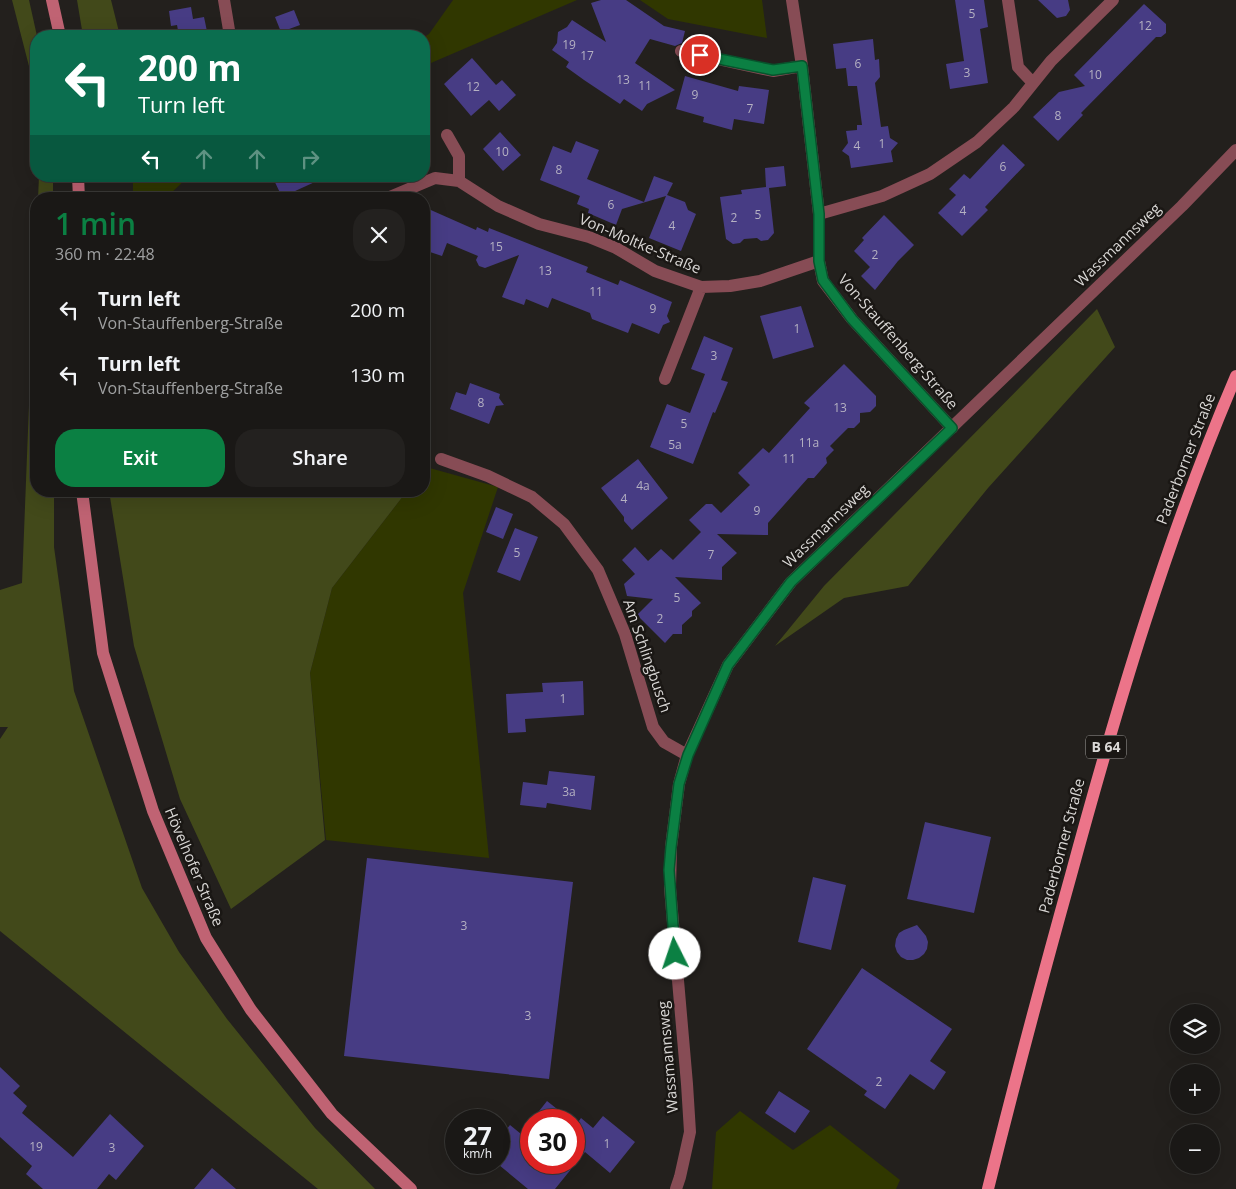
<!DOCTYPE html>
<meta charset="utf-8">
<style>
:root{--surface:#1a1816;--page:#23211f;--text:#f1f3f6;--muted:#9fa0a1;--line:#383735;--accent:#0b8043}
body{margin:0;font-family:"Open Sans",sans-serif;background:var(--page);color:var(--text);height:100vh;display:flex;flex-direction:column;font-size:19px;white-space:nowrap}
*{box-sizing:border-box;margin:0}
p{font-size:16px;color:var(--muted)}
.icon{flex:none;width:28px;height:28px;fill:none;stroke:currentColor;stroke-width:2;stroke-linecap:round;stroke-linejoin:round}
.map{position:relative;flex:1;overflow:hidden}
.drawer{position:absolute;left:30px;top:192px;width:400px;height:305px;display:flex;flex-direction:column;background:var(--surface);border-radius:20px;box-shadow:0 5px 20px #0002,0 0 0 1px var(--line)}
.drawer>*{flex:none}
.guide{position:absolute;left:30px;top:30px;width:400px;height:152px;border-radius:20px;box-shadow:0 5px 20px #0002,0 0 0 1px var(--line);background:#0b6e4f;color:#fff;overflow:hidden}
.buttons{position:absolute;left:1170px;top:1004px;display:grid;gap:10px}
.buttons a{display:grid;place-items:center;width:50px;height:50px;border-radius:50%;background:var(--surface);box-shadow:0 5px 20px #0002,0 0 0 1px var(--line);font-size:25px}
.speed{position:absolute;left:445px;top:1109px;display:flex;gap:10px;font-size:25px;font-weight:700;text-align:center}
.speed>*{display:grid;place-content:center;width:65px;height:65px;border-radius:50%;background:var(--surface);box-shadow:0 5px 20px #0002,0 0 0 1px var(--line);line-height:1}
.speed small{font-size:12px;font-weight:400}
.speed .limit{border:8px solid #d22;background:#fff;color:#111}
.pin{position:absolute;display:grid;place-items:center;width:42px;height:42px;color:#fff;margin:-21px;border:2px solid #fff;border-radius:50%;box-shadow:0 1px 5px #0007}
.me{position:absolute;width:55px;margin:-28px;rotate:356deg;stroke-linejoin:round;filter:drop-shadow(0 0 4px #0008)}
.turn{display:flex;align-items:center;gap:18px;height:105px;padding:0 25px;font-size:22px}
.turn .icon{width:65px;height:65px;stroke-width:2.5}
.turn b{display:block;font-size:35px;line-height:42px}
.lanes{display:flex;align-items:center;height:48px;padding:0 25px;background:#0003;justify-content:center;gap:25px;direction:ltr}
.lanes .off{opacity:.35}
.round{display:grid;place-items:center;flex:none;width:52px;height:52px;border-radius:20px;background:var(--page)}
.overview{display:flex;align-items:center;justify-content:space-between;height:85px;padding:0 25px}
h1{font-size:30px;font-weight:600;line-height:38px;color:var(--accent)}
.primary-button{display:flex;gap:10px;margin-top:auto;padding:10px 25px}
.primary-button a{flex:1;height:58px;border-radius:20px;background:var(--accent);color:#fff;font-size:20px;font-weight:600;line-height:58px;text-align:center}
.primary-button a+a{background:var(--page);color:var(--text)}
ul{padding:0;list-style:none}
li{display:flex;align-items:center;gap:15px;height:65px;padding:0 25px}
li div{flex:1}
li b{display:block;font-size:19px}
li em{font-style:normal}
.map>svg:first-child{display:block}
.green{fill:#303700}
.forest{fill:#42491a}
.building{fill:#473c84}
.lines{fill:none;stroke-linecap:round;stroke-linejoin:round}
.street{stroke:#874c55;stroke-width:12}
.secondary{stroke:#c06373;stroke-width:12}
.primary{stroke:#ec7489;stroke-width:12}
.route-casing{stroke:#07532c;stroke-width:12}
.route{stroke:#0b8043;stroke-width:9}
.labels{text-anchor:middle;stroke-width:5;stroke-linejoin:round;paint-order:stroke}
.number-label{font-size:12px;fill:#b5b1c2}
.shield{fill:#1a1714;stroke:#a09e9c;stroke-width:1}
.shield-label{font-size:14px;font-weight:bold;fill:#dad8d6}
.street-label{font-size:15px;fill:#dad8d6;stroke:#1a1714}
</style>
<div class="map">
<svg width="1236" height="1189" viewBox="0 0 1236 1189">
<rect width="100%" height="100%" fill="#23201d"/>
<path class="green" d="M453,0h124l-153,66v-29l5,-3z
M640,0h122l5,38 -99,-19z
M133,176h56l-22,21 -34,1z
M426,467l72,20 -35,106 26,265 -163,-18 -16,-167 22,-85 75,-97h17v-21z
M740,1111l53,39 37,-25 70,55 -4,9h-184l4,-57z"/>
<path class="forest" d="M12,0h17l8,36 -1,101 -5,-63z
M77,0h34l9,36h-37z
M39,176h14v23h-15z
M97,192h33l-1,7h-32z
M36,227v264h18v56l20,144 68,197 37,64 48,67 88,109 60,61h-57l-318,-258v-192l8,-12h-8v-137l22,-7z
M1097,309l18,38 -127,141 -80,98 -64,12 -69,48 49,-60z
M111,491h296l-75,97 -22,85 15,167 -94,69 -51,-110 -46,-153 -24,-149z"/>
<path class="building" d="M601,0h25l38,26 21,5 -3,12 -7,3 -25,-7 -15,24 40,27 -28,14 -5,7 -18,-12 -4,5 -36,-24 -18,-13 3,-5 -17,-12 5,-7 1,-11 9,-5 5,-7 34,22 -15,-39z
M955,0h29l4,27 -8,2 8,54 -38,6 -4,-25 18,-3z
M1038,0h30l2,10 -4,6 -9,2z
M1144,4l22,20v9l-5,4h-5l-75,76 2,2 -25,26 -25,-24 26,-25 26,-6 -11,-11z
M191,7l2,12 11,-2 4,19h-29l-2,-11 -6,1 -2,-15z
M294,10l6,15 -19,7 -6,-15z
M873,39l2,21 4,-1 1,18 -5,6 6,44 7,-1 2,12 8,5 -7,8 2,11 -42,6 -2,-12 -7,-5 6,-8 -2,-12 11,-1v-5h5l-5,-39h-9l-2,-18 -10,1 -3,-25z
M472,58l24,27 6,-5 14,15 -17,16 -10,-11 -18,16 -27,-32z
M685,76l53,15 1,-5 30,4 -5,34 -30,-5 -2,11 -29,-8 1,-5 -28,-8z
M500,132l21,23 -18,16 -20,-22z
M576,141l23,9 -12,29 57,23 10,-26 19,7 -6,12 18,7 3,8 8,4 -15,37 -32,-13 17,-42 -44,13 -6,16 -28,-12 1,-4 -12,-5 3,-8 -40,-16 13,-34 18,7z
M1003,144l22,21 -40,42 3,3 -26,26 -24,-23 18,-18 -7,-6 15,-15 6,5z
M784,166l2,20 -17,2 5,45 -6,7 -7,1 -4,-3 -13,1 -4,4 -7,1 -7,-5 -6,-42 22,-3 -1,-4 25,-3 -1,-19z
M272,176h56l-46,21z
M424,207l52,23 1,-3 11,5 1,-4 48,19 51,20 -2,5 32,13 2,-5 52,22 -5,14 3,6 -7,3 -4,9 -27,-11 -4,10 -36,-14 -2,-6 -38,-15 -4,10 -22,-9 -2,6 -22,-8 17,-42 -34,13 -6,-2 -3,-6 2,-4 -31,-13 -5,13 -18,-6z
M884,215l30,30 -16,16 -23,29 -14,-14 9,-9 -16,-16 10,-11 -2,-2z
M801,306l13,41 -41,12 -13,-43z
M704,336l29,12 -12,32 7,2 -13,31 -2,-1 -20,52 -43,-17 17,-43 23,9 15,-39 -14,-5z
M844,364l32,32v10l-6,6 -10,1v9l-6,6h-6l-18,18 4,4 -8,8 1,5 -13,15h-6l-40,45v12l-51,-1 20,19 -15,14v13l-47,-3 26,26 -9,8v5l-10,9v9h-9l-8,9 -28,-28 16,-16 -26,-3 -3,-12 11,-10 -13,-14 13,-13 13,14 13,-12 12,11 28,-28 -12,-12 17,-16h6l9,9 29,-28 -12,-12 25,-25 6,5 41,-45 -6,-5z
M470,383l30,11 -1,4 5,7 -8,1 -7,18 -39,-15 6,-17 10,3z
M638,459l30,39 -36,32 -8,-9v-4l-23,-29z
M496,507l17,7 -10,25 -17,-7z
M515,528l23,9 -18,44 -23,-9z
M583,681l1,34 -59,4 1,13 -18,1 -2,-39 37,-2 -1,-9z
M549,771l46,5 -4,34 -44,-7 -1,5 -26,-3 3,-23 24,3z
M925,822l66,15 -17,76 -67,-14z
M367,858l206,24 -24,197 -205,-23z
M813,877l33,8 -15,65 -33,-8z
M917,925l9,11 2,6 -1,7 -3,5 -5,4 -6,2h-6l-6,-3 -4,-5 -2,-6 1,-7 3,-6 5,-3z
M862,968l90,61 -22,32 16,11 -12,18 -24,-16 -25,35 -21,-14 3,-4 -60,-42z
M0,1067l20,19 -7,7 14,13 -5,7 51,44 37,-43 34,32 -28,34 -7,-6 -12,15h-54l-17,-15 6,-8 -32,-29z
M779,1091l31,20 -15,22 -30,-20z
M547,1101l24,19h-39z
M603,1116l32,26 -25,31 -25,-21 -30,37h-27l-29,-24v-26l11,-14 11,9 10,-13v41h43v-34l7,-10 12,10z
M212,1168l24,21h-42z"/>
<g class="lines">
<path class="street" d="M224,0l6,36
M792,0l10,66 17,148v47l4,20 29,38 100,109
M1008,0l10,67 15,16
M681,51l92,20 29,-5
M447,135l12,21v25
M385,199l50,-21 24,3 39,25 41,18 50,13 27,11 39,23 46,16 29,-1 30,-5 59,-20
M819,214l63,-18 48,-22 47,-32 37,-35 37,-46 62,-61
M665,379l36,-92
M441,459l47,17 44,21 32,27 34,46 27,64 28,93 11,15 23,13
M676,1189l4,-12 10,-45 -3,-48 -17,-196 1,-41 8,-63 8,-29 41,-90 63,-83 391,-376 54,-56"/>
<path class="secondary" d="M52,0l8,36
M78,176l1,23
M82,491l21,162 50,158 53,127 45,72 81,104 79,75"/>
<path class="primary" d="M988,1189c26,-105 54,-210 83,-314 46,-169 96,-338 165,-499"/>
</g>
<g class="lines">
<g class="route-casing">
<path id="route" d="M675,954l-6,-84 2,-23 8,-63 9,-29 40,-90 63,-83 161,-154 -100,-109 -29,-39 -4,-19v-47l-17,-148 -29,4 -73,-15"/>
</g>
<use href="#route" class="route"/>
</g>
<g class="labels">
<g class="number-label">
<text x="972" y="18">5</text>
<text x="1145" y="30">12</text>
<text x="569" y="49">19</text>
<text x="587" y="60">17</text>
<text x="858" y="68">6</text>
<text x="967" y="77">3</text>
<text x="1095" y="79">10</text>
<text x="623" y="84">13</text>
<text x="645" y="90">11</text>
<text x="473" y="91">12</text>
<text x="695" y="99">9</text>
<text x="750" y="113">7</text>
<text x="1058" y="120">8</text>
<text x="882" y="148">1</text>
<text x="857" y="150">4</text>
<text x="502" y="156">10</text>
<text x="1003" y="171">6</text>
<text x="559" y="174">8</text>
<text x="611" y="209">6</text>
<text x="963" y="215">4</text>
<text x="758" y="219">5</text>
<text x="734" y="222">2</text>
<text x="672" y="230">4</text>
<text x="496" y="251">15</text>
<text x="875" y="259">2</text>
<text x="545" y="275">13</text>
<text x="596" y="296">11</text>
<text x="653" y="313">9</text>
<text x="797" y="333">1</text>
<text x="714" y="360">3</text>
<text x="481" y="407">8</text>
<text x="840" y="412">13</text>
<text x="684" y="428">5</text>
<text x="809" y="447">11a</text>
<text x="675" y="449">5a</text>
<text x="789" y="463">11</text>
<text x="643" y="490">4a</text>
<text x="624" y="503">4</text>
<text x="757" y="515">9</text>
<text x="517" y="557">5</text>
<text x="711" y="559">7</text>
<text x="677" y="602">5</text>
<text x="660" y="623">2</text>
<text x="563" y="703">1</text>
<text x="569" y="796">3a</text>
<text x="464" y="930">3</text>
<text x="528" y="1020">3</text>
<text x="879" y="1086">2</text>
<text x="607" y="1148">1</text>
<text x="36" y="1151">19</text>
<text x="112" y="1152">3</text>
</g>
<rect class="shield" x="1086" y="735.5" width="40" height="23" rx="4"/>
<g class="shield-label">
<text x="1106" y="752">B 64</text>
</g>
<g class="street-label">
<text transform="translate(640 244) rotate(23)" y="5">Von-Moltke-Straße</text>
<text transform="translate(1118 245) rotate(-44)" y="5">Wassmannsweg</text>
<text transform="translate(898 342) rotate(49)" y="5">Von-Stauffenberg-Straße</text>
<text transform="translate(1186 459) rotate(-69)" y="5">Paderborner Straße</text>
<text transform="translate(826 526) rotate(-44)" y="5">Wassmannsweg</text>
<text transform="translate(647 656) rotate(71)" y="5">Am Schlingbusch</text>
<text transform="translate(1062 846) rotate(-75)" y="5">Paderborner Straße</text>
<text transform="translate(194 867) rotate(67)" y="5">Hövelhofer Straße</text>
<text transform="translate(668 1057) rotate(-95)" y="5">Wassmannsweg</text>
</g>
</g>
</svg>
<div class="buttons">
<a><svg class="icon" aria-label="layers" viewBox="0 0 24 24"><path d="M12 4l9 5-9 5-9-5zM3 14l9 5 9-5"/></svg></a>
<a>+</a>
<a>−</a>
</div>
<div class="speed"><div>27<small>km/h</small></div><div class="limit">30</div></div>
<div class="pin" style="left:700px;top:55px;background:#d93025"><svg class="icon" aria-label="arrive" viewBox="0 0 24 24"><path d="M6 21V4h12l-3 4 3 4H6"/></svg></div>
<svg class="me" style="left:675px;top:954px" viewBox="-20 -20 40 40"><circle r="19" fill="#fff"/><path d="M0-13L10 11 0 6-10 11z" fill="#0b8043"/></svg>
<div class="guide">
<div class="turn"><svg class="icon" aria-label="left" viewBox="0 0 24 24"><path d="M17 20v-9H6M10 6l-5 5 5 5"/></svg><div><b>200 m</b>Turn left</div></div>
<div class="lanes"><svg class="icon" aria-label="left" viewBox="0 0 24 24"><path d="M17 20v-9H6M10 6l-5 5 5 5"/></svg><svg class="icon off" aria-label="ahead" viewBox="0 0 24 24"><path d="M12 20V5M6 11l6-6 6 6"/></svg><svg class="icon off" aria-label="ahead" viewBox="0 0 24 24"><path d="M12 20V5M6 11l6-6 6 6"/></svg><svg class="icon off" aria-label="right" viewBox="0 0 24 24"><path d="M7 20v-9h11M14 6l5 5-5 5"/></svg></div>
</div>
<section class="drawer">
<div class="overview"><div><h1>1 min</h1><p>360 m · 22:48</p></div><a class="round"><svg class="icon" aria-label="close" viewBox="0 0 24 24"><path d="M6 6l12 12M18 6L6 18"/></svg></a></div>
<ul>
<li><svg class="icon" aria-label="left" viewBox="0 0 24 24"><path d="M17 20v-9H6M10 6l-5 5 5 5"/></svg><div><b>Turn left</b><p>Von-Stauffenberg-Straße</p></div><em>200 m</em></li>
<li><svg class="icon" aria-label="left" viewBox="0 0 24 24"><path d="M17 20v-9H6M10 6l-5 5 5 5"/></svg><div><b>Turn left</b><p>Von-Stauffenberg-Straße</p></div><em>130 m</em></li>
</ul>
<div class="primary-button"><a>Exit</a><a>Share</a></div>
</section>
</div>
